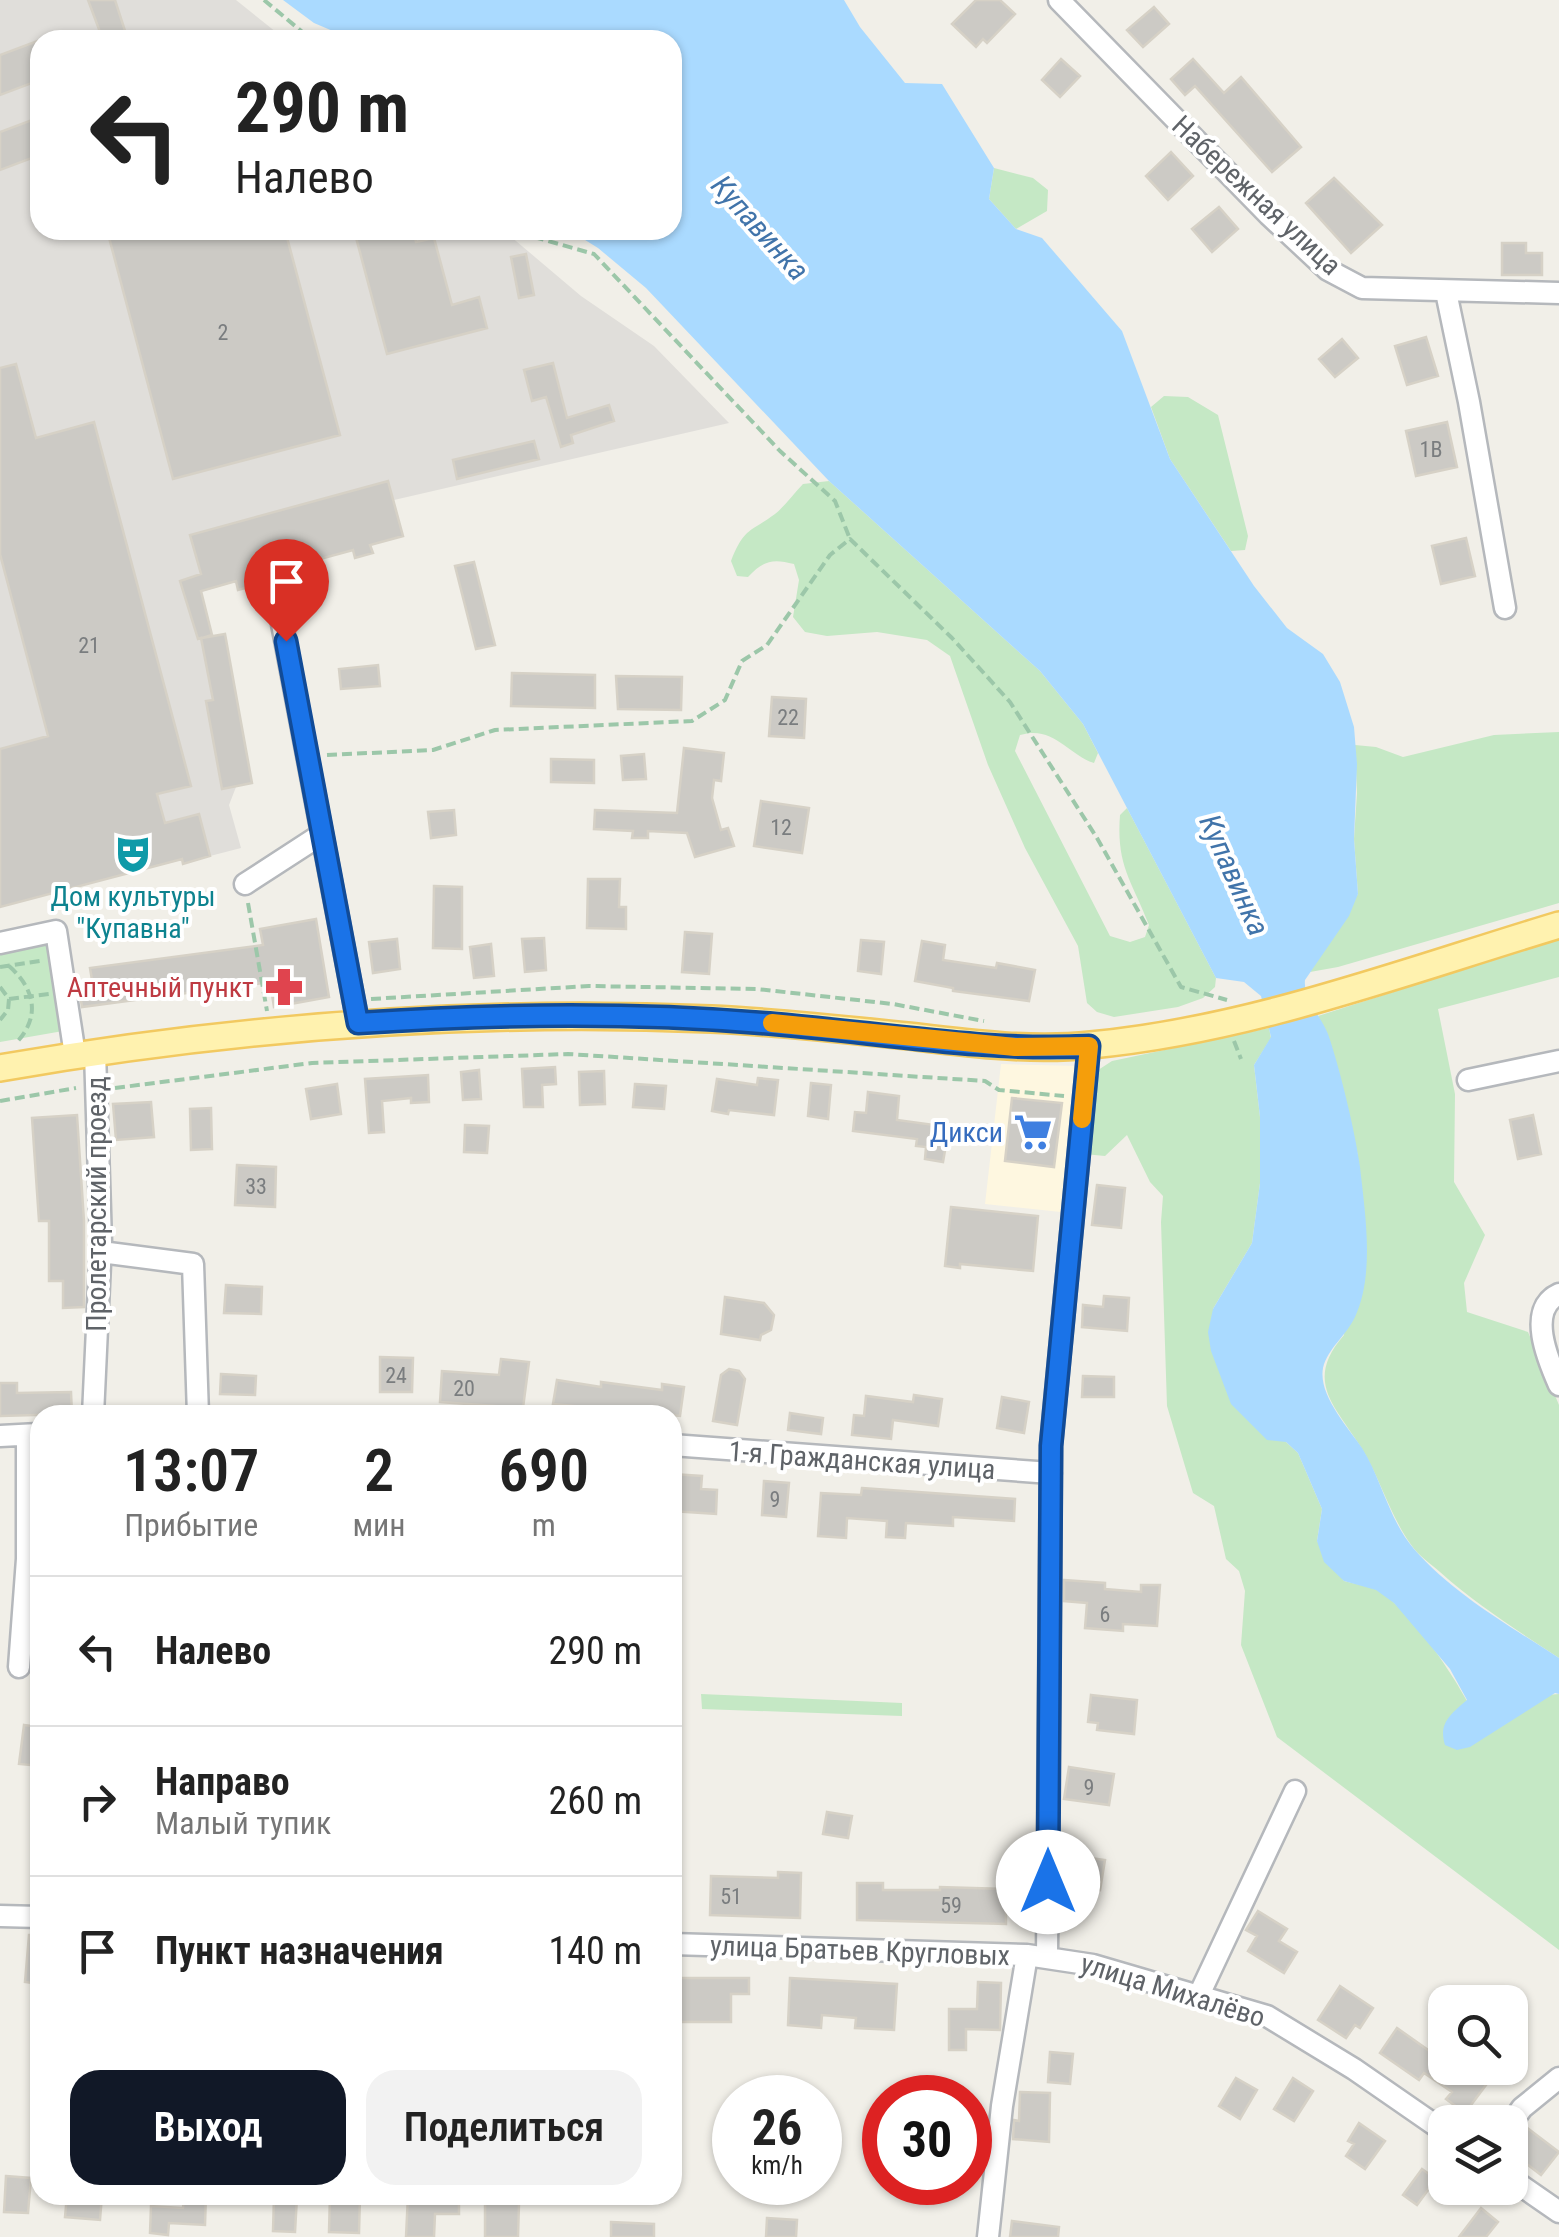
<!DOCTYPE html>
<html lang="ru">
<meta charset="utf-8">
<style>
:root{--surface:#fff;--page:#f2f2f2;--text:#222;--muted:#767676;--line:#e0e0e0;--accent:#111827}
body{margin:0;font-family:"Roboto Condensed",sans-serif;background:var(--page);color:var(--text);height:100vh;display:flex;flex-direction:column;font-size:38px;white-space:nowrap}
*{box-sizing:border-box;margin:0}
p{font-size:32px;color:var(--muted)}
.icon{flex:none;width:55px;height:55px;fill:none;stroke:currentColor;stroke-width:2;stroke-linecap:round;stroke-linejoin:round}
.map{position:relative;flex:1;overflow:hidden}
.details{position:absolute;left:30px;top:1405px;width:652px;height:800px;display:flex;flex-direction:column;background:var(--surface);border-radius:30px;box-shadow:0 2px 8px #0004}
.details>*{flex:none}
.top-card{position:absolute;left:30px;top:30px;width:652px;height:210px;border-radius:30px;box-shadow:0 2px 8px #0004;background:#fff;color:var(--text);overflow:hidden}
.buttons{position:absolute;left:1428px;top:1985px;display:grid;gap:20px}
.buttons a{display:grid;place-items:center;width:100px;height:100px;border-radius:20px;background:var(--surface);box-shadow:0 2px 8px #0004;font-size:50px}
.speed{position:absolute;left:712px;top:2075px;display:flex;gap:20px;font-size:50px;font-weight:700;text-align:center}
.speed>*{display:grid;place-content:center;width:130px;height:130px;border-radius:50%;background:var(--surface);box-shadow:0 2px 8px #0004;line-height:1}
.speed small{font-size:25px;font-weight:400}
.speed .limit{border:15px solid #d22;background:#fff;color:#111}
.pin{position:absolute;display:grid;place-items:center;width:85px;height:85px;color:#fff;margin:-102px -42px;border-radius:50% 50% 50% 0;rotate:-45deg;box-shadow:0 0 10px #0007}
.pin .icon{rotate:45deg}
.me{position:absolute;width:110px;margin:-55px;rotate:0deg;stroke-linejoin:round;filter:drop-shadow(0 0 8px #0008)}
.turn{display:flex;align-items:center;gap:35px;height:210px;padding:0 40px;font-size:45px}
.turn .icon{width:130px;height:130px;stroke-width:2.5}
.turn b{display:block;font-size:70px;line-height:85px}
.eta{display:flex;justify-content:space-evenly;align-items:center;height:170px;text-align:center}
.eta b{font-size:60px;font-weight:600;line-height:70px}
.cta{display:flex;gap:20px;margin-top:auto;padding:20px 40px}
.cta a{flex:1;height:115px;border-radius:30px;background:var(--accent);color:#fff;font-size:40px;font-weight:600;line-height:115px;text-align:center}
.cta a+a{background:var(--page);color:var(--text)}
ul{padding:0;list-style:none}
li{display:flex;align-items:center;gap:30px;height:150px;padding:0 40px;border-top:2px solid var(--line)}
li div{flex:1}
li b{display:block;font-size:38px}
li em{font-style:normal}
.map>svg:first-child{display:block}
.commercial{fill:#fef7e0}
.industrial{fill:#e0deda}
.green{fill:#c5e8c5}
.water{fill:#aadaff}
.building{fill:#cccac5;stroke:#d6d1c6;stroke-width:2.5}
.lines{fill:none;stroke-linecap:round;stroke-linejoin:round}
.minor-casing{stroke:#b5b8bc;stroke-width:25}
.major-casing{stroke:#f2c960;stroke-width:30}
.path{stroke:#9cc7a9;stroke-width:4;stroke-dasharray:10 5;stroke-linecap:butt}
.minor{stroke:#fff;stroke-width:20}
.major{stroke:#fff2af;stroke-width:25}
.route-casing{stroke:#114b97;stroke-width:25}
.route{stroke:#1a73e8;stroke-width:18}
.slow{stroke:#f59e0b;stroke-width:18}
.labels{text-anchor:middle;stroke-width:8;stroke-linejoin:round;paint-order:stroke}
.number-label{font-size:22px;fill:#7a7d7f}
.street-label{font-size:28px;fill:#5f6368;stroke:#fff}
.culture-label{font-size:28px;fill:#0d838f;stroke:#fff}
.health-label{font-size:28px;fill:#be3a42;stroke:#fff;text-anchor:end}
.shop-label{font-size:28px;fill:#366cbe;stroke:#fff;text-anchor:end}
.water-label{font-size:30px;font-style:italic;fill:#4174aa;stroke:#fff}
</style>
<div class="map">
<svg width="1559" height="2237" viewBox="0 0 1559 2237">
<rect width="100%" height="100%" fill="#f1efe8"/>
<path class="commercial" d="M1001,1064l77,2 -17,146 -76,-8z"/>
<path class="industrial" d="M0,0h236l50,40h-246v190h463l78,66 73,50 75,77 -335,77 9,36 -32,9 2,8 -18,5 -3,-8 -97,26 2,9 -19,5 -3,-8 -34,10 11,44 13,-2 27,149 -16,4 -7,18 12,43 -58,15 -2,-3 -181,47z"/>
<path class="green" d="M994,168l39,10 15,12 -1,21 -31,18 -27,-30z
M1164,396l24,1 30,18 30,121 -3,14 -14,1 -61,-92 -19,-52z
M829,481l211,190 43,53 15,29 -4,10c-28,-10 -41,-38 -74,-28l-5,16 95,185 20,6 15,-5 4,-12c-17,-44 -33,-59 -29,-110l7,-7 89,170 -1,9 -12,11 -25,9 -64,10 -17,-5 -10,-9 -9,-57 -53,-98 -37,-83 -38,-109 -23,-16 -50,-8 -50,4 -22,-4 -12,-15 6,-37 -5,-16c-22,-6 -31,-3 -46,13l-11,-1 -6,-15c13,-33 18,-28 44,-47 10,-8 19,-21 28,-30z
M1559,732v171l-221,64 -28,5 48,-78 -4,-55 3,-46 -2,-48 21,2 27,10 91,-22z
M50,939l13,92 -63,11v-93z
M1559,939v38l-121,32 17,85 -1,88 31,53 -21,48 3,29 61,20 31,73v253c-41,-27 -82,-53 -119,-86 -9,-8 -21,-16 -28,-26 -22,-30 -31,-66 -50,-97 -26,-43 -59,-67 -18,-114l14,-179 -31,-123 -9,-17z
M1269,1028l2,10 -17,27 6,52v66l-8,60 -39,66 73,133 12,11 24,56 -5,32 27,40c10,3 22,4 31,8 31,15 76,82 92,112l92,-7v256l-282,-213 -36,-92 4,-54 -6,-20 -13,-12 -12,-53 -21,-13 -26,-87 -6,-184 2,-26 -13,-14 -23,-47 -22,21 -21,-2 8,-80 20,-13z
M701,1694l201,9v13l-200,-7z"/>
<path class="water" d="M283,0h561l16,27 45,56 37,1 52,84 -5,31 27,30 26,9 80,93 48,128 84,127 33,42 36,26 17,28 14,45 3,37 -3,75 4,55 -9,22 -44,64c-2,19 16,36 23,54 12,35 27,97 32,133 5,46 15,107 -5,150 -9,19 -27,31 -32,51 -5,27 25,59 39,80 20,32 27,72 52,101 39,45 96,77 145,109v36l-4,-1 -85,54 -13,3 -12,-5c-7,-22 6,-31 22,-45l-17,-31 -56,-66 -18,-13 -32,-9 -20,-19 -7,-21 5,-32 -24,-56 -12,-11 -19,-2 -36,-36 -20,-53 -3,-19 5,-23 39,-66 8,-60v-66l-6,-52 17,-28 -10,-41 -17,-14 -28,-4 -133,-254 -43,-53 -211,-190 -183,-193 -48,-40 -29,-18h103v-190h-318l-40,-17z"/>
<path class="building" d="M88,0h27l13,40h-25z
M976,0h24l15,14 -28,29 -4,-4 -7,8 -24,-23z
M1154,7l15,17 -26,23 -16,-17z
M40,40v40l-40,15v-40z
M1061,59l19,17 -20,21 -18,-17z
M1193,59l31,34 17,-16 60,70 -29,25 -77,-86 -10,9 -14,-16z
M40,117v38l-40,15v-38z
M1171,152l22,24 -25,24 -22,-24z
M1334,178l48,47 -31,28 -45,-50z
M1219,207l19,22 -26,23 -20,-23z
M107,230h178l55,205 -167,44z
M354,230h59l3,12 18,-4 18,67 27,-8 8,31 -100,26z
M1502,243h24v10h16v22h-40z
M526,254l8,41 -15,3 -8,-41z
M1426,337l12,39 -31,9 -12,-39z
M1342,339l16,19 -23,19 -16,-18z
M553,363l14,55 42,-13 5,16 -43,14 2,8 -12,4 -15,-50 -14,4 -8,-31z
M16,364l20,74 58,-16 97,364 -34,8 8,29 34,-9 11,42 -27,8 -1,-5 -182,48v-158l48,-13 -48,-182v-186z
M1447,422l10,45 -41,9 -10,-45z
M534,441l5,18 -82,20 -4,-19z
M388,481l15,55 -33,9 3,8 -18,5 -2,-8 -99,27 3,8 -19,5 -2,-9 -35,10 11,44 -10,3 23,-4 27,149 -30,6 -16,-88 7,-1 -12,-62 -3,1 -18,-58 21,-7 -11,-39z
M1466,538l9,38 -34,8 -9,-38z
M474,562l21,83 -19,4 -21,-83z
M378,665l2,21 -39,3 -2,-20z
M512,673l83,2v33l-84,-2z
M616,676l66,1 -1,33 -63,-1z
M772,697l34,2 -2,39 -35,-2z
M684,748l40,5 -3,28 -7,-1 -2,18 9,32 7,-2 6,18 -39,11 -8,-24 -39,-2v7h-16l1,-7 -39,-2 1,-19 82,3z
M644,754l2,25 -23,1 -2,-24z
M551,759l43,1v23l-43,-1z
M761,801l48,7 -7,45 -48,-7z
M454,810l2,25 -25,3 -3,-26z
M588,879h32l-1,28h7v22l-39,-1z
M434,886l28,1v62l-29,-1z
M316,919l13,78 -55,10 -4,-25 -188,25 -3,-19 14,-2 -3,-18 173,-23 -3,-16z
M685,932l27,2 -3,40 -27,-2z
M544,938l2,32 -21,2 -3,-33z
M397,939l3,30 -27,4 -4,-31z
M861,940l23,2 -3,32 -23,-3z
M922,941l23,4 -2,15 53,8 1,-5 38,7 -6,31 -76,-10v-3l-38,-7z
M491,944l3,32 -20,2 -4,-31z
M555,1067l1,17 -14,1 1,22h-19l-2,-38z
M479,1070l2,29 -18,1 -2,-28z
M604,1071l1,33 -25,1 -1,-33z
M428,1075l1,27 -18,1v-5l-29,3 2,31 -15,1 -4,-54z
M758,1078l20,2 -4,35 -45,-5 -1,4 -16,-3 5,-32 40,6z
M811,1083l20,2 -3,34 -20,-3z
M337,1084l4,30 -30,5 -5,-30z
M635,1084l31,2 -2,23 -31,-2z
M868,1092l31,4 -2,24 52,7 -6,35 -18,-3 1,-12 -10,-1 1,-7 -64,-8 2,-19 11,1z
M1012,1098l50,5 -8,64 -49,-6z
M151,1102l3,35 -38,3 -3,-36z
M211,1108l1,41 -21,1 -1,-41z
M77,1115l7,106v86l-21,1v-27h-14v-60h-10l-7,-103z
M1533,1115l8,39 -23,5 -8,-39z
M465,1125l24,1 -2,27 -23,-1z
M237,1165l39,2 -1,40 -40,-2z
M1097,1185l28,3 -4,40 -29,-3z
M951,1207l87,9 -5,55 -73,-7v4l-15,-2z
M226,1285l36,2 -1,27 -37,-1z
M1104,1296l25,2 -2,33 -45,-4 1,-22 20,2z
M725,1297l39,6 10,12 -3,15 -10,5 -1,5 -39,-6z
M380,1357l33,1 -1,34h-32z
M501,1359l28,3 -6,46 -83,-6 2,-31 57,4z
M729,1369l10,2 6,8 -8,46 -24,-4 8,-46z
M221,1374l35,2 -1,19 -35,-1z
M1083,1376l31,1v20h-32z
M557,1380l44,7v-5l61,8v-6l22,3 -4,29 -127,-12z
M0,1383h17v10l54,-1 1,22 -72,2z
M914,1395l28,4 -4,27 -45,-6 -2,19 -39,-4 2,-20 10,1 2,-20 47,6z
M1002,1397l27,5 -5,31 -27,-5z
M790,1413l33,5 -2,16 -33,-4z
M672,1474l30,2 -1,13 16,1 -1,24 -44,-3z
M764,1481l25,2 -3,34 -24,-2z
M862,1488l153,11 -1,22 -61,-4v9l-47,-3 -1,15 -19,-1 1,-16 -40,-3 -1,20 -28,-2 3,-43 40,2z
M1064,1580l41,3v6l36,3v-7h19l-3,41 -34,-2v7l-38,-3 2,-25 -23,-2z
M1091,1695l46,5 -3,34 -37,-4 1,-7 -10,-1z
M24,1725l16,2v39l-21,-2z
M1069,1767l45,7 -5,31 -45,-6z
M827,1812l25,4 -4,22 -25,-4z
M1070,1855l35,5 -5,30 -16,-2 -1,9 -19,-3z
M778,1872l23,1 -1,45 -90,-3 1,-39 67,2z
M857,1883h26v7h57v-3l66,2v35l-149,-4z
M1258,1911l29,18 -8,12 18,11 -13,21 -36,-22 9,-15 -11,-6z
M29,1935l11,1v48l-15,-2z
M672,1978h77v16h-18v28h-59z
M790,1978l107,6 -3,46 -39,-2 1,-10 -34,-3 -1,13 -33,-3z
M978,1982l23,1 -1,47 -34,-1v21h-17v-41h28z
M1340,1986l33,22 -13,20 -5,-3 -9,13 -28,-18z
M1397,2028l48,34v6h7l12,8 6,-8h9l13,9 -27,36 -19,-14 6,-7 -28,-19 -5,7 -39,-27z
M1050,2052l23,2 -3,30 -22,-2z
M1236,2078l21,12 -17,29 -21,-13z
M1293,2078l20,13 -19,30 -20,-12z
M1020,2092l30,1 -1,49 -36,-3 1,-19 5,1z
M1359,2123l26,18 -20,28 -19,-13 8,-12 -6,-3z
M1526,2127l33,25 -18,23 -31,-24z
M1422,2169l14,10 -19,26 -14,-10z
M6,2176l25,2 -3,35 -24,-1z
M67,2195h35l-2,25 -35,-3z
M184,2195h22l-1,30 -36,-2 -1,12 -18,-2 1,-27 32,2z
M330,2195l30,1 -1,37 -30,-1z
M408,2195h51v19h-24l-1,23h-28z
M274,2196l23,1 -2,35 -22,-1z
M485,2203h34l-1,34h-33z
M1481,2208l17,14 -12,15h-27z
M767,2218l30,2 -1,17h-30z
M1012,2221l47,6 -1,10h-48z
M611,2222l43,2v13h-43z"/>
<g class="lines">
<g class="minor-casing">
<path id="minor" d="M1059,0l210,215 59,55 34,18 197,5
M1446,292l23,110 36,206
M278,603l80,420
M245,884l77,-50
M0,943l56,-12 19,124
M1468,1080l91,-19
M101,1252l92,12 5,151
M1559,1294c-33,15 -11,66 0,91
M93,1415l8,-173 -6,-190
M0,1436l38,-2
M672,1445l379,28
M19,1667l8,-108v-123
M0,1916l40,1
M672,1944l355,11 66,10 174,51 87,53 91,63
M1047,1956l4,-511 38,-399
M1199,1995l96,-204
M1510,2125l12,-17 37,-30
M1510,2178l49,34
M988,2237l14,-131 25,-151"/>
</g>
<g class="major-casing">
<path id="major" d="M0,1068c235,-41 473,-59 711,-49 69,3 137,11 206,18 58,7 116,14 174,8 160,-15 315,-74 468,-120"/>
</g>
<path class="path" d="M264,0l48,40
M521,230l6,5 67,19 186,197 55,50 15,38
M327,755l106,-5 62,-20 197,-9 33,-21 17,-39 25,-16 63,-90 20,-16 102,99 58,64 87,136 84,149 46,13
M248,903l19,108
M9,966c26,23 32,51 7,77
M0,967l40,-6
M0,987l9,12 -1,11 -8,10
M9,999l40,-5
M371,999l218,-13 168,3 136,15 91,17
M1234,1041l7,18
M115,1088l197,-25 256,-9 417,27 14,9 65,6
M0,1101l76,-13"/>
<use href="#minor" class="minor"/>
<use href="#major" class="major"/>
</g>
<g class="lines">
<g class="route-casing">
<path id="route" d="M286,641l72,382c135,-9 270,-11 404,0 109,8 218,29 327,23l-38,400 -3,436"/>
</g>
<use href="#route" class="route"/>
<path class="slow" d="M772,1023l243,24 74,-1 -7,73"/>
</g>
<defs>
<g id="theatre-bare" transform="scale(3)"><path d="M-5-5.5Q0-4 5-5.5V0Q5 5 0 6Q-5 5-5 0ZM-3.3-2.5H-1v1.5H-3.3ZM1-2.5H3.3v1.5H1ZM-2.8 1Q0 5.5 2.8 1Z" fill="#0f9aa8" stroke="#fff" stroke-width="2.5" paint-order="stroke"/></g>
<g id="pharmacy-bare" transform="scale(3)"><path d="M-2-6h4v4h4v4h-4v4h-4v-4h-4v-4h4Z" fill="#e0444e" stroke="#fff" stroke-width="2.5" paint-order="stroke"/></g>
<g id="supermarket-bare" transform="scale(3)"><path d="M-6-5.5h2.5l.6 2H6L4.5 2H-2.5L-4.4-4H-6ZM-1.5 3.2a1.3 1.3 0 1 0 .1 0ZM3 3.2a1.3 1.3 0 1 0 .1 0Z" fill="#3f7fe0" stroke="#fff" stroke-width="2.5" paint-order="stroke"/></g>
</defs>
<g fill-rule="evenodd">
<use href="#theatre-bare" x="133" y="854"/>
<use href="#pharmacy-bare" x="284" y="987"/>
<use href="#supermarket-bare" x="1033" y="1132"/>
</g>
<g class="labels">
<g class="number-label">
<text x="223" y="340">2</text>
<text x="1431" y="457">1В</text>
<text x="89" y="653">21</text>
<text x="788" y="725">22</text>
<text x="781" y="835">12</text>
<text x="256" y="1194">33</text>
<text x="396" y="1383">24</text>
<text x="464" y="1396">20</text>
<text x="775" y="1507">9</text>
<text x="1105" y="1622">6</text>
<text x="1089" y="1795">9</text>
<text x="731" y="1904">51</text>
<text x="951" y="1913">59</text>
</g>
<g class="street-label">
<text transform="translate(1257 195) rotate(43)" y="10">Набережная улица</text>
<text transform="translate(96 1204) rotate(-90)" y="10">Пролетарский проезд</text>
<text transform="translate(862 1460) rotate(4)" y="10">1-я Гражданская улица</text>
<text transform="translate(860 1950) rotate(2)" y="10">улица Братьев Кругловых</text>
<text transform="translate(1173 1990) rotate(17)" y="10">улица Михалёво</text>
</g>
<g class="culture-label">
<text x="133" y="906">Дом культуры<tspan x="133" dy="32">"Купавна"</tspan></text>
</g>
<g class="health-label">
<text x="254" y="997">Аптечный пункт</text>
</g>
<g class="shop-label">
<text x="1003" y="1142">Дикси</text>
</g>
<g class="water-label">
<text transform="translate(760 228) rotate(48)" y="10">Купавинка</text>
<text transform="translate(1234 875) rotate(66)" y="10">Купавинка</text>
</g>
</g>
</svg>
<div class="buttons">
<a><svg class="icon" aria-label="search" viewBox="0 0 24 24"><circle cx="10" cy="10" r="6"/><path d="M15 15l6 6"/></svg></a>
<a><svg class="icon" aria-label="layers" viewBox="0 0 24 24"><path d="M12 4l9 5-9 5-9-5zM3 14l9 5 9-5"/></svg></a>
</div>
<div class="speed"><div>26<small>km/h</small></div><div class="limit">30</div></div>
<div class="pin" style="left:286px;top:641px;background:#d93025"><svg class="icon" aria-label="arrive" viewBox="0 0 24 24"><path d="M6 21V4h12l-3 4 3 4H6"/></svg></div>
<svg class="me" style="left:1048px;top:1882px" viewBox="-20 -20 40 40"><circle r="19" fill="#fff"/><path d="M0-13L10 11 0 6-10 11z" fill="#1a73e8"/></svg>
<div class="top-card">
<div class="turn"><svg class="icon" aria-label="left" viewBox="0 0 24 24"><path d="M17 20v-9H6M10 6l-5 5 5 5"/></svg><div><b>290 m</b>Налево</div></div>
</div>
<section class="details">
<div class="eta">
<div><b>13:07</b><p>Прибытие</p></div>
<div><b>2</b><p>мин</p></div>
<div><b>690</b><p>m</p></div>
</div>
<ul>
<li><svg class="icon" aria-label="left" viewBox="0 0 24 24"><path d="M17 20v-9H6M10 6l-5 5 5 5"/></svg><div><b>Налево</b></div><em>290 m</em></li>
<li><svg class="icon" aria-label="right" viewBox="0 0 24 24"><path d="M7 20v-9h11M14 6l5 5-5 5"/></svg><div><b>Направо</b><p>Малый тупик</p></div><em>260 m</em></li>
<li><svg class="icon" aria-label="arrive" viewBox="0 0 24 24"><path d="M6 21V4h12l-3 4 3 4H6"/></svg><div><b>Пункт назначения</b></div><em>140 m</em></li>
</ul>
<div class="cta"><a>Выход</a><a>Поделиться</a></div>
</section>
</div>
